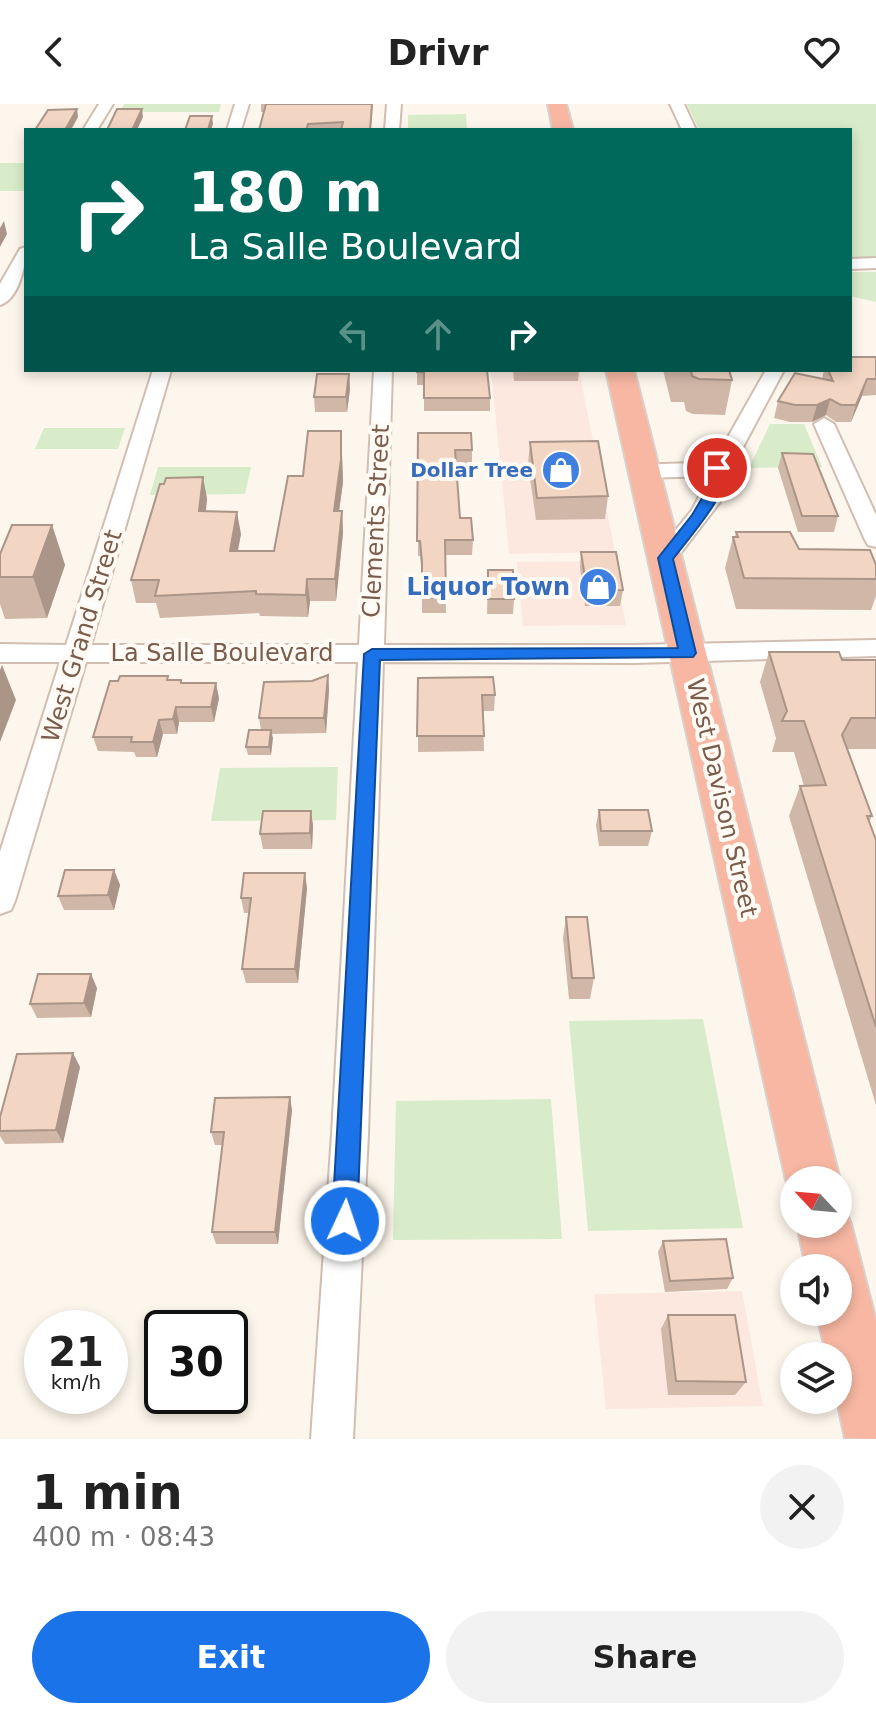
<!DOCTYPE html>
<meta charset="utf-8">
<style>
:root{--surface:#fff;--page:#f2f2f2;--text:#222;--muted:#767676;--accent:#1a73e8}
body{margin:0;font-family:"DejaVu Sans",sans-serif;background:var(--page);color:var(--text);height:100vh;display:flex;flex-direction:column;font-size:30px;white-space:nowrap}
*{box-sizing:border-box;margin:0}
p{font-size:26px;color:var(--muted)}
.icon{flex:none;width:44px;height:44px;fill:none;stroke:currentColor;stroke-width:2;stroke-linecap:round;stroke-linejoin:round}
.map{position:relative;height:1335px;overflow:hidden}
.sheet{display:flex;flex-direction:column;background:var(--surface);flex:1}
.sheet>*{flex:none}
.hud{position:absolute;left:24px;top:24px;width:828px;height:244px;border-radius:0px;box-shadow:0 4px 12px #0003;background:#00695c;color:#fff;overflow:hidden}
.needle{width:52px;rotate:296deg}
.controls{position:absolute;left:780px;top:1062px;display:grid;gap:16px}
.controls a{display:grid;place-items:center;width:72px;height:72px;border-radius:50%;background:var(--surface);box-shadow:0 4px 12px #0003;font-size:40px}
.speed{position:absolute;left:24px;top:1206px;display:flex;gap:16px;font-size:40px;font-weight:700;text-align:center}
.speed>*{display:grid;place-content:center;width:104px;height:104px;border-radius:50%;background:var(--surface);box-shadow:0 4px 12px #0003;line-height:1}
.speed small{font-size:20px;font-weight:400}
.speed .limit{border:4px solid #111;border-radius:12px;background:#fff;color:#111}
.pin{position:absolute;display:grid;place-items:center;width:68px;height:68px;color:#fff;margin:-34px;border:4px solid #fff;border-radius:50%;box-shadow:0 2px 8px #0007}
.me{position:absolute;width:88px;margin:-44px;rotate:3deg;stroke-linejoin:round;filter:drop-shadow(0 0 6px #0008)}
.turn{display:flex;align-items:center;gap:28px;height:168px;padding:0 32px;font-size:36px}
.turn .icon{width:104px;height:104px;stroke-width:2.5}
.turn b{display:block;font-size:56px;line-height:68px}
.lanes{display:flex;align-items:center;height:76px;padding:0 32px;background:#0003;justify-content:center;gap:40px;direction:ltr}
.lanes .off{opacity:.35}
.round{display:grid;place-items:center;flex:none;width:84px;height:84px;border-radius:42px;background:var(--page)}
.overview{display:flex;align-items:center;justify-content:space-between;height:136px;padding:0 32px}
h1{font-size:48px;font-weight:800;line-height:60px}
.primary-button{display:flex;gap:16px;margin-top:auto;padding:16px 32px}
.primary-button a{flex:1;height:92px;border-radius:48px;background:var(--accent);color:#fff;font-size:32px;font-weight:800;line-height:92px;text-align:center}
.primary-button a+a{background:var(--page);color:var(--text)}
header{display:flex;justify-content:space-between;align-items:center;height:104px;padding:0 32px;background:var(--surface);font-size:36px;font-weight:800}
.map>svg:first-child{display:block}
.commercial{fill:#fde8e0}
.green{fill:#d8ecc9}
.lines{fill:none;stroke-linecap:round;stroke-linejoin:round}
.minor-casing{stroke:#d1beb0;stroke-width:4}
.highway-casing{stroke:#dad1cd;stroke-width:4}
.minor{fill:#fff;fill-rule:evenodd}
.highway{fill:#f7b7a3;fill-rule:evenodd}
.wall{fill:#d1b7a8}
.shaded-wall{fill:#aa9588}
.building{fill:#f3d5c3;stroke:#aa9588;stroke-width:2}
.route{fill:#1a73e8;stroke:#114b97;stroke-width:2}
.labels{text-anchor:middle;stroke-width:8;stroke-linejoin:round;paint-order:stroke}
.far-shop-label{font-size:20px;font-weight:bold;fill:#366cbe;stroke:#fffaf3;text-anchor:end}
.street-label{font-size:24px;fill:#7a5c4d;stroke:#fffaf3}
.shop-label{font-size:24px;font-weight:bold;fill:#366cbe;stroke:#fffaf3;text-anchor:end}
</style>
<header><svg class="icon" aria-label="back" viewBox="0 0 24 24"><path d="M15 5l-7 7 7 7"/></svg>Drivr<svg class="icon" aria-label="heart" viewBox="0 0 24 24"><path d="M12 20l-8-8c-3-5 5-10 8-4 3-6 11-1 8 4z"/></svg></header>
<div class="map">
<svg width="876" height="1335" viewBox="0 0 876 1335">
<rect width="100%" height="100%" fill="#fdf6ec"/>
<path class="commercial" d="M491,266h88l36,182 -106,2z
M614,457l12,64 -103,1 -6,-64z
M742,1187l21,115 -157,3 -12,-115z"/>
<path class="green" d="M124,0h97l-2,8h-99z
M687,0h189v153h-26v-127h-151z
M466,10l1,16h-59v-15z
M0,59h26v28h-26z
M850,168h26v30l-26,-6z
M770,320h34l18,43 -73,1z
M44,324h81l-7,21h-83z
M158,363h93l-6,27 -95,1z
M338,663l-2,53 -125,1 9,-53z
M703,915l40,209 -155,3 -19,-210z
M551,995l11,140 -169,1 3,-139z"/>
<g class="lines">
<g class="minor-casing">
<path id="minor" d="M99,0h14l-16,26h-14z
M235,0h14l-8,26h-14z
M387,0h14l-2,26h-14z
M670,0h14l12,26h-14z
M26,143c0,18 -7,52 -26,58v-21l20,-35z
M876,154v10l-26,1v-10z
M153,266h18l-80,275h268l15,-275h18l-8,275h250l242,-5v16l-242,7 -251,-1 -15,472 -15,305h-42l21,-305 26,-472h-272l-71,239 -4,9 -11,4v-62l60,-190h-60v-18l66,1z
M766,266h18l-50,94 -14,38 -47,61h-16l-4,-5 39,-48 18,-34 -66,2 -11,-6c11,-13 62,-5 82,-12z
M824,314l10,6 42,91v32l-8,-2 -3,-5 -51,-116z"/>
</g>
<g class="highway-casing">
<path id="highway" d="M548,0h18l7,26h-20z
M606,266h28l206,810 -2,4v-4h-44v18l-8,-18z
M838,1099l5,2 8,19 25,97v118l-31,-1 -8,-38 1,-44h-11l-11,-44h22v-44h-32l-9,-44h41z"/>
</g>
<use href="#minor" class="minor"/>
<use href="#highway" class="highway"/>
</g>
<path class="wall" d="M261,0h112l-2,26h-112l4,-18h-2z
M876,253v38l-14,1 -11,26h-15l-10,-7 -14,7h-22l-16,-4 4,-17 44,-22 2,-9h26z
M417,266h70l3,28v13h-66v-26h-7z
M513,266h66l-1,11h-64z
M663,266h66l3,10 -7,35 -32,-1 -7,-3 -2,-9h-13z
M349,270l1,15 -3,23h-32l-1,-15z
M418,329l54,17v15h-16l4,53 13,22 -1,15h-27l1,58h-24v-38l-2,-19h-2z
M530,338l78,54 -3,23 -69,1 -8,-56z
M342,349l1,29 -4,29h3l1,22 -7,68h-26l-2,16 -48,-1 -1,-3 -99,5 -4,-15h-20l-5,-23 72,-103 4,22 -2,12 36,23 -3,17h36l29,-75z
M782,349l56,63 -4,16h-36l-20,-64z
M52,421l13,40 -18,53 -42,1 -5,-15v-50z
M736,428l63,17 77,16v31l-5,14 -135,-1 -11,-41 8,-31h2z
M581,448l42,38 -3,16h-35l-5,-39z
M488,466l26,29 -1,15h-26z
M769,548l73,8h34v89h-28l24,67 -3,6 7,18v265l-87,-289 11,-30h4l-10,-34h-22l4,-14 -16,-56z
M328,571l1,15 -3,43 -54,1 -1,21h-23l-2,-8 15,-17 -2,-12 53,-37z
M418,574l77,17 -1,16h-11l1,40 -66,1z
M169,576h12l1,3 37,15 -5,24h-35l-2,12h-14l-6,23h-21l-2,-5 -36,-1 -5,-14z
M599,706l53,21 -4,15h-49l-3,-21z
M311,707l2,15 -1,23h-49l-3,-15z
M114,766l6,15 -6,25h-50l-6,-14z
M307,784l-9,95h-52l-4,-14 7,-56h-5l-3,-15z
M566,813l28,61 -4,21h-21l-6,-61z
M97,884l-6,29 -54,1 -7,-14z
M80,963l-17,76 -58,1 -5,-8v-19z
M292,1006l-14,134h-62l-4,-12 10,-87h-7l-4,-13z
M663,1137l70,37 -6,11 -62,3 -7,-40z
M668,1211l78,67 -11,13h-67l-7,-66z"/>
<path class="shaded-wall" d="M77,5l1,8 -7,13h-6z
M142,5l1,8 -6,13h-5z
M212,12l1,8 -2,6h-3z
M4,117l3,13 -7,13v-19z
M349,270l1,15 -3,23 -1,-15z
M867,275l-5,17 -11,26 5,-17z
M830,295l-4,16 -14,7 5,-17z
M341,327l2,51 -7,51 -2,-22z
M203,373l4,22 -3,34 -5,-22z
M342,407l1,22 -7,68 -1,-22z
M237,408l4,22 -8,40 -3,-23z
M52,421l13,40 -18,53 -14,-41z
M307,475l3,22 -2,16 -2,-22z
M2,561l14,35 -16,42v-72z
M328,571l1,15 -3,43 -2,-15z
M216,579l3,15 -5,24 -3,-15z
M176,603l3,15 -2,12 -4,-15z
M159,616l4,14 -6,23 -4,-15z
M271,626l2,8 -2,17 -2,-8z
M311,707l2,15 -1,23 -2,-16z
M114,766l6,15 -6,25 -6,-15z
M305,769l2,15 -9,95 -3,-14z
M91,870l6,14 -6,29 -7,-14z
M73,949l7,14 -17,76 -7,-13z
M290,993l2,13 -14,134 -3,-12z"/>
<path class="building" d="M266,0h106l-2,26h-29l2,-8 -35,2 -2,6h-47z
M77,5l-12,21h-30l13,-20z
M117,5h25l-10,21h-25z
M190,12h22l-4,14h-23z
M850,253h26v22h-9l-11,26h-15l-11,-6 -13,6h-22l-17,-4 17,-28 38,8 -5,-11h22z
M417,266h70l3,28h-66v-26h-7z
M691,266h38l3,10 -33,-1 -7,-3z
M317,270h32l-3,23h-32z
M308,327h33v29l-7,51h8l-7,68h-28l-1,16 -50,-1v-3l-101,5 4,-16h-28l29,-96h4l2,-6 37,-1 -4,34 38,1 -7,39h44l14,-75h15z
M418,329h53l1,17h-17l5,68h11l2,22h-28l1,58h-24v-36l-2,-21h-3z
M598,337l10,55 -71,2 -7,-56z
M782,349l31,1 25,62h-36z
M12,421h40l-19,52h-33v-23z
M736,428h54l9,17 71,1 6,15v14l-132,-1 -11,-41h5z
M581,448h35l7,38 -36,1z
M488,466h25l1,29h-26z
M769,548h70l3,8h34v58h-25l-9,17 30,81h-5l9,24v187l-76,-241 26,-1 -22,-64h-22l5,-10z
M328,571l-4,43h-65l5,-36 48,-1z
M120,572h48l-1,4h14v3h35l-5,24h-35l-3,12 -14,1 -6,22h-22l1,-5h-39l17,-56h8z
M493,573l2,18h-13l2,41h-67l1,-58z
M249,626h22l-2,17h-23z
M599,706h49l4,21h-51z
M263,707h48l-1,22 -50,1z
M65,766h49l-6,25 -50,1z
M244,769h61l-10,96h-53l9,-71h-10z
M566,813h21l7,61h-22z
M38,870h53l-7,29 -54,1z
M73,949l-17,77 -56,1v-14l17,-63z
M290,993l-15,135h-63l12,-100h-13l4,-34z
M726,1135l7,39 -63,3 -7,-40z
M668,1211h67l11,67 -70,-1z"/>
<path class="route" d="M723,356l7,4c-5,35 -36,67 -57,95l23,94 -3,4 -313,3 -23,561 -3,9 -9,4 -9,-4 -4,-9 32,-567 8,-5 306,-1 -20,-90 34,-43 22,-37 1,-7 -5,-3z"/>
<defs>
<g id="shop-disc" transform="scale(2)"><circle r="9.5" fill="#3f7fe0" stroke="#fffaf3"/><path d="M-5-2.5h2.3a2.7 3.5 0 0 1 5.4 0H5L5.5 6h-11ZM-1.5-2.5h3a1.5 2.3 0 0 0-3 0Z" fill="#fff"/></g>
</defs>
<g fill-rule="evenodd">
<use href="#shop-disc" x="561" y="366"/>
<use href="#shop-disc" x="598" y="483"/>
</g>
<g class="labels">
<g class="far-shop-label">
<text x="533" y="373">Dollar Tree</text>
</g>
<g class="street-label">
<text transform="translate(376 417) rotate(-87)" y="8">Clements Street</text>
<text transform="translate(82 532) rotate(-73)" y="8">West Grand Street</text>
<text x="222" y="557">La Salle Boulevard</text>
<text transform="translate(722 694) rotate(77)" y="8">West Davison Street</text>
</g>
<g class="shop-label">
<text x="570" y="491">Liquor Town</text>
</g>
</g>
</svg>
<div class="controls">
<a><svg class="needle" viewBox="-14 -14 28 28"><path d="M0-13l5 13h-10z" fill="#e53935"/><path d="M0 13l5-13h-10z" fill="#767676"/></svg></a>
<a><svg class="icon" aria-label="sound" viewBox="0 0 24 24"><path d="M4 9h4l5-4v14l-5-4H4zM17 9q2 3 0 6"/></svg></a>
<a><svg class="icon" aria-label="layers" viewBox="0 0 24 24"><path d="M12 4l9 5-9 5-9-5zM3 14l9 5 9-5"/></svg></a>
</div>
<div class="speed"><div>21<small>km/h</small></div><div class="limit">30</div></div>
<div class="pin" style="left:717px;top:364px;background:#d93025"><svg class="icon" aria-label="arrive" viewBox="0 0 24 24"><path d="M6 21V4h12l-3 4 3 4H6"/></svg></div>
<svg class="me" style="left:345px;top:1117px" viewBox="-20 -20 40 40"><circle r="17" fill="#1a73e8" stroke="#fff" stroke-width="3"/><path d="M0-11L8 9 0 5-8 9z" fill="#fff"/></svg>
<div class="hud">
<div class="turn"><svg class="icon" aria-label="right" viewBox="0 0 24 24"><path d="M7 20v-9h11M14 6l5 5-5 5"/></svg><div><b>180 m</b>La Salle Boulevard</div></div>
<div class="lanes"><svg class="icon off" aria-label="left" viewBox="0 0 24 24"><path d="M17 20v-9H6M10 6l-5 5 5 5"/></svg><svg class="icon off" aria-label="ahead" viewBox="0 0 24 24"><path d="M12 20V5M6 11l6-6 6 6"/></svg><svg class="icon" aria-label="right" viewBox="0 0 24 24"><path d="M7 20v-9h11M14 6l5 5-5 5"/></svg></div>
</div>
</div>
<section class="sheet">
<div class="overview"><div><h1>1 min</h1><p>400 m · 08:43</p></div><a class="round"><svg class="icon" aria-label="close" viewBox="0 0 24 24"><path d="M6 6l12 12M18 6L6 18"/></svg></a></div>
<div class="primary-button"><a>Exit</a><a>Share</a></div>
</section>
